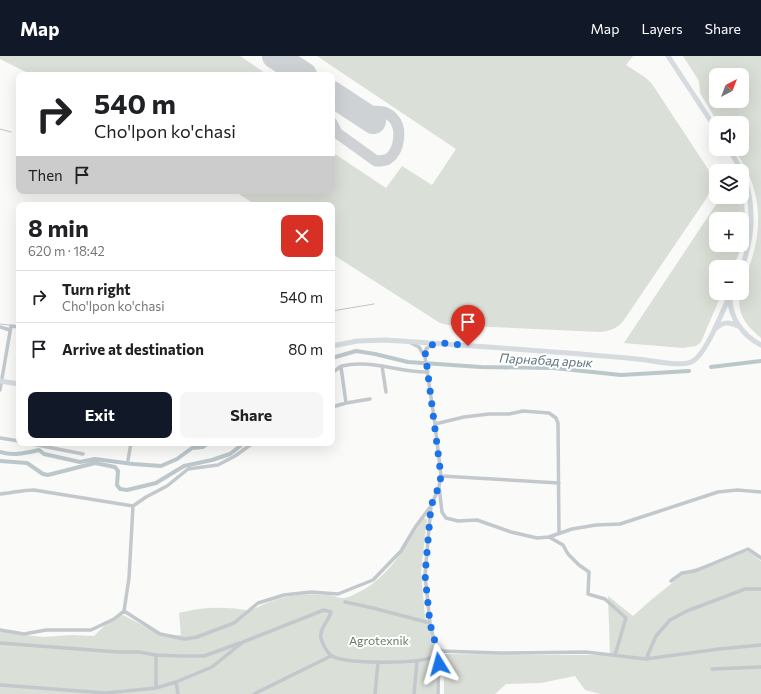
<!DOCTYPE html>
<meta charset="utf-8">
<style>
:root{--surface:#fff;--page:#f6f6f6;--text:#202124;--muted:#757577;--line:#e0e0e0;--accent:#111827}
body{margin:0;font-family:Commissioner,sans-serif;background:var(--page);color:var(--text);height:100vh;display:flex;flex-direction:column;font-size:15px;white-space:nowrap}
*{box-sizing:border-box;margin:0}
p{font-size:13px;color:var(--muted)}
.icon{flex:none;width:22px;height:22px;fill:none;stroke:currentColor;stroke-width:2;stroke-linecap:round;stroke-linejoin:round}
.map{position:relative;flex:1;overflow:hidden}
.drawer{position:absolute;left:16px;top:146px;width:319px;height:244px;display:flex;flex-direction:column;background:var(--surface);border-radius:8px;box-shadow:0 4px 16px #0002}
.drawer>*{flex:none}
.top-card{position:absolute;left:16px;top:16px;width:319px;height:122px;border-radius:8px;box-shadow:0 4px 16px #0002;background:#fff;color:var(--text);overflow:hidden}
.needle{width:26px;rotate:42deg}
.buttons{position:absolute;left:709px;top:12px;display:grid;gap:8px}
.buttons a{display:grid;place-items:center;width:40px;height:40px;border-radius:8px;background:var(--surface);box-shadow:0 4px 16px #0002;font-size:20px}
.pin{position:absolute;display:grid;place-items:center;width:34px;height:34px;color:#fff;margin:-41px -17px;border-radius:50% 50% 50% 0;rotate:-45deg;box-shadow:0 0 4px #0007}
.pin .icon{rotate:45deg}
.me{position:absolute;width:44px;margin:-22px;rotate:352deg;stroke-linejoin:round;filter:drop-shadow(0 0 3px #0008)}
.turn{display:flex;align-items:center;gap:14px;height:84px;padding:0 12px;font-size:18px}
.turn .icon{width:52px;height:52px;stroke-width:2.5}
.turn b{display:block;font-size:28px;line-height:34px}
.then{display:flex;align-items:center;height:38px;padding:0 12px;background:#0003;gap:8px;font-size:15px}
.round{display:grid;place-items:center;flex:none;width:42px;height:42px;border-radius:8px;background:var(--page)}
.summary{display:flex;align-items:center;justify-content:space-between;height:68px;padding:0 12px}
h1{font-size:24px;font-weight:700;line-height:30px}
.primary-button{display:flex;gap:8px;margin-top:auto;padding:8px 12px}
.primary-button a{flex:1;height:46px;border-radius:8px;background:var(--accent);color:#fff;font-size:16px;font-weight:700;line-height:46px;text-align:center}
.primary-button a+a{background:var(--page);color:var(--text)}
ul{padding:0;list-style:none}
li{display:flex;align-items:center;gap:12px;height:52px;padding:0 12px;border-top:1px solid var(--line)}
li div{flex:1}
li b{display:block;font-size:15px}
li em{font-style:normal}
header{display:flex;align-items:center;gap:24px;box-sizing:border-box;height:56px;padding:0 20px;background:var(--accent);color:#fff}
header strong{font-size:19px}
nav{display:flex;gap:22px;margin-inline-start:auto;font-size:14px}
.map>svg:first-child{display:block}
.green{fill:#dadfd7;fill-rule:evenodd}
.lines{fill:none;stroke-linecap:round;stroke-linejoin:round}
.stream{stroke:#bbc7cb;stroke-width:1}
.canal{stroke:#bbc7cb;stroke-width:4}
.taxiway{stroke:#ced2d4;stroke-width:11}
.runway{stroke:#ced2d4;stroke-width:26}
.minor{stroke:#c3c8cc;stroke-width:3.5}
.secondary{stroke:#d6dbdf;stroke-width:5}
.route{stroke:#1a73e8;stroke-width:7;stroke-dasharray:0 12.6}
.labels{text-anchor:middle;stroke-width:4;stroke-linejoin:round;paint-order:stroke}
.park-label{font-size:12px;fill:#687a64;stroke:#fff}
.water-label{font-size:13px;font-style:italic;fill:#60757c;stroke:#fff}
</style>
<header>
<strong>Map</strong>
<nav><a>Map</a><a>Layers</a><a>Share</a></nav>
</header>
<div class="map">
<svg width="761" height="638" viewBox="0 0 761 638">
<rect width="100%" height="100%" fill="#fafaf8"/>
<path class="green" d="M0,0h240l28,19h-236l-32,-16z
M317,0h316l-7,9 20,13 6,6 56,85c5,10 4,20 -2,30l-80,118c-6,10 -14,14 -26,15l-152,-7 -8,-2 -108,-69v-49h-76l-22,-14h98v-39l54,36 16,-22 30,19 24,-36z
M683,0h78v282c-15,-12 -25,-25 -21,-45h2c0,-9 8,-28 11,-38 8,-27 7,-57 -5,-82 -4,-8 -9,-16 -14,-24h8v-26h-24l-18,-30 -1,-12zM716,19h26v26h-26z
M742,139l2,1 1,25 -1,12 -2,13 -9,21h-17v26h6l-21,49 -5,4 -13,2 -59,-5 97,-146h21zM716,163h26v26h-26z
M423,462l4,1 -6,53 4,45 5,7 8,34 -2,36h-436v-64l24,5 20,2 28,-2 22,1 11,-11 16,-11 44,23 16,-2 -2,-22c23,-6 47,-7 71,-2 24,-14 50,-19 77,-16 6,0 13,4 18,3 4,-1 8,-3 12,-5 31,-14 49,-47 66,-75z
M748,495l13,10v133h-160l-16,-4 -10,-14 -34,7 -35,1 -11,10h-51v-10l-3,-30 169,1 -2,-59 25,20 18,-16 36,-29z"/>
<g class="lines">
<path class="stream" d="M0,73l11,3
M332,255l42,-7
M0,268l10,1"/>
<path class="canal" d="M332,302l24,-7 19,3 33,8 73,5 73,1 67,7 68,-4
M711,311l50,-6
M0,396c14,4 25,1 39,-2l5,4 36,8 15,-3 38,5 28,2 16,-7 15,-11 11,-1 5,-4
M0,405l27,2 16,11 5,1 47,-12 20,4 3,4 -1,14 3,4 7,1 29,-7 28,-17 28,-6 18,-6 14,-11"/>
<path class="taxiway" d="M332,67l5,10 39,28c4,0 8,0 12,-2 12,-8 15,-32 4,-42 -8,-8 -16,-5 -26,-6 -4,0 -8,-1 -12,-3"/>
<path class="runway" d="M275,0l29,19
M332,38l41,27"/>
<path class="minor" d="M0,271l10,3
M411,287l8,4 6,10 1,-8 7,-5
M425,301l10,67 6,52 -2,10 3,26 4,6 12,3 19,-1 34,12 26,6 12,-1 23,-8 24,-4 24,-1 98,-32 19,-2 24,2
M382,310l4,26
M341,311l5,36
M332,317c3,-2 7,-6 10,-7 29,-7 58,7 86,6
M0,334l11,-64 8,1
M332,351l14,-4 24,-4
M435,368l29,-7 25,-3h20l14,-3 26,2 7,5 2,5 1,110
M0,382l19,3
M27,387l56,11
M128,404l3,-17
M441,420l118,7
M0,438c12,-1 22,-4 34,-4l99,16 13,-9 21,-11 21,-17 30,-4 17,-9 18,-13
M549,481l14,8 5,9 11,11 10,7 -1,22 17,5 21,19 -11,37
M671,525l11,-8 13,-2 53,-22 13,9
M345,546l28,6 57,15
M124,555l36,23 25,5 12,-2 37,-14 24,-20 26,-8 27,-3 27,2 35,-14 28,-29 15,-25 15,-20
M0,574l24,4 22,-4h45l23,-11 10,-8 5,-33 4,-72
M0,587l118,9h21l17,3 24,1h24l36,-13
M646,603l10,-23 14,-16 17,-9 58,-22h16
M712,613l49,-2
M176,626l2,12
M0,629l106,8 50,-5 20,-6 36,-15 31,-25 81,-32 7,2c-2,9 -12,16 -10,26 1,5 6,15 11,18 13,8 86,8 100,1 3,-1 5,-4 7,-6l61,2 86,-1 60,7 73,-10 42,-4
M156,632v-33
M254,638l77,-38
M375,638l3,-32
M414,638l3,-33
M438,638l1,-43 -6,-15 -3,-13 -5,-48 6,-69 8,-19"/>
<path class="secondary" d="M668,0l48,73
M729,93l13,22
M742,211c11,-31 13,-64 0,-95
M730,240c-1,21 13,40 31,49
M715,273c7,-7 14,-8 23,-3
M332,290l25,-5 29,-1c84,6 168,11 251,19 13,1 46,9 56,2 14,-8 30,-52 38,-68
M0,325l19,3"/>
</g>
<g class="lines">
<path class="route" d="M439,608v-13l-6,-15 -3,-13 -5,-48 6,-69 8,-20 2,-10 -16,-125c7,-13 31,-6 43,-5"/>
</g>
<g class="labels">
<g class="park-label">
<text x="379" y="589">Agrotexnik</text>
</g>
<g class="water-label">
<text transform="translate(546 304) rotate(3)" y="5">Парнабад арык</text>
</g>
</g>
</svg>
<div class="buttons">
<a><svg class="needle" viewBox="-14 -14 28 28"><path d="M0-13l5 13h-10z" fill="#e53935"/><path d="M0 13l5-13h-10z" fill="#757577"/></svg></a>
<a><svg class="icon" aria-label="sound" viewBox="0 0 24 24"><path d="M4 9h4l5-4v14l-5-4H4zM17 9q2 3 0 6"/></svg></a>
<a><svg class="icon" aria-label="layers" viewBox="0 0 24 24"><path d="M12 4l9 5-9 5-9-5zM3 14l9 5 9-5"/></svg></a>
<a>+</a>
<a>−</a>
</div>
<div class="pin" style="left:468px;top:290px;background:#d93025"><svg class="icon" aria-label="arrive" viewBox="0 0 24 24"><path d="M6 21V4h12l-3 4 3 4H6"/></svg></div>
<svg class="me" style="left:439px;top:608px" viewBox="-20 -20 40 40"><path d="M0-17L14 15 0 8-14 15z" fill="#1a73e8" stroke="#fff" stroke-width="4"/></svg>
<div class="top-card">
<div class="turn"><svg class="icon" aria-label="right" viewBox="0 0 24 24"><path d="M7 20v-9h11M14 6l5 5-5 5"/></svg><div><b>540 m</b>Cho'lpon ko'chasi</div></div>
<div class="then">Then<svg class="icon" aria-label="arrive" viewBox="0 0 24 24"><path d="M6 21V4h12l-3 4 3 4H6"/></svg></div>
</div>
<section class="drawer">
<div class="summary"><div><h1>8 min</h1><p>620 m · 18:42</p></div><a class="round" style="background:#d93025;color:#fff"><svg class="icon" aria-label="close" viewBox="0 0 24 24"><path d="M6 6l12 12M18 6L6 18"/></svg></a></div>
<ul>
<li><svg class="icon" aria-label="right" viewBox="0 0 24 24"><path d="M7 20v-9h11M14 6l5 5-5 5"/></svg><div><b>Turn right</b><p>Cho'lpon ko'chasi</p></div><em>540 m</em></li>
<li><svg class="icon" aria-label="arrive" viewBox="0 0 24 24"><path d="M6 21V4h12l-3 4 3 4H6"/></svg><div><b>Arrive at destination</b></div><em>80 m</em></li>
</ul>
<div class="primary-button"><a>Exit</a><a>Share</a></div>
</section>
</div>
